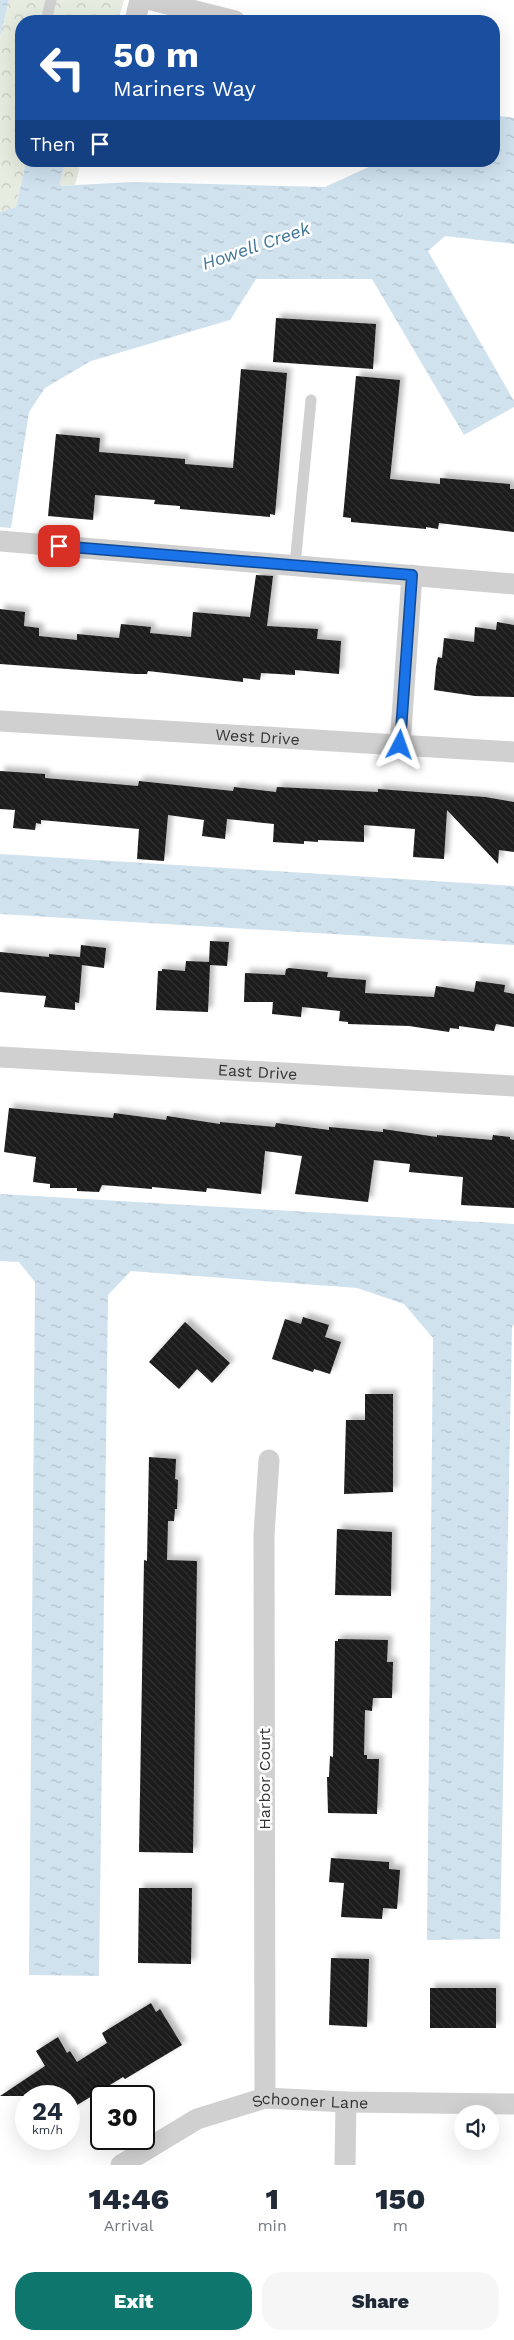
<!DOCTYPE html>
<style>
:root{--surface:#fff;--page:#f6f6f7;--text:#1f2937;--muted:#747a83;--accent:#0f766e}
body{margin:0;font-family:"Work Sans",sans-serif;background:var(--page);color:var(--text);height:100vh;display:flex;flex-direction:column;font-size:19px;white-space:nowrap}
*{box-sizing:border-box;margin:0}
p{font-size:16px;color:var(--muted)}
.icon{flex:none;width:28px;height:28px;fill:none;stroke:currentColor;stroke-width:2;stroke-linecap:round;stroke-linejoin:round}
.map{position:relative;height:2165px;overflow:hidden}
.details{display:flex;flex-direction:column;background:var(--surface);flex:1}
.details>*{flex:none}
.top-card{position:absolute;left:15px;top:15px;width:485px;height:152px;border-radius:20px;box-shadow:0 5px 20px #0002;background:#1a4fa0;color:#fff;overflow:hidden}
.tools{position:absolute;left:454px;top:2105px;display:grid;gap:10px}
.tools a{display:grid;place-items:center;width:45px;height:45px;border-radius:50%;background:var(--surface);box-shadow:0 5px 20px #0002;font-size:25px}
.speed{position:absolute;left:15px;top:2085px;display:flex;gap:10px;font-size:25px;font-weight:700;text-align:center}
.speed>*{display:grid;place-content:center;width:65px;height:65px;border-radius:50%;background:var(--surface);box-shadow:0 5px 20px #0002;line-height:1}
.speed small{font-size:12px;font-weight:400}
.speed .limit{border:2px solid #111;border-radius:8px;background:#fff;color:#111}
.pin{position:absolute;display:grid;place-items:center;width:42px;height:42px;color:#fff;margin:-21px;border-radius:10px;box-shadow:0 2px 8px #0006}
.me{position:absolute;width:55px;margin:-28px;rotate:4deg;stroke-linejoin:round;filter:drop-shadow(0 0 4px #0008)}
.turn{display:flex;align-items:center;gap:18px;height:105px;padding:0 15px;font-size:22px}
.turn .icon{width:65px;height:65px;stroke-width:2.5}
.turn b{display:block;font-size:35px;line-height:42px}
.then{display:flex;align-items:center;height:48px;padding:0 15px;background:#0003;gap:10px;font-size:19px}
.eta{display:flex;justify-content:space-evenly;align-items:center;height:85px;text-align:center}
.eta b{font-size:30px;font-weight:800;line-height:35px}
.primary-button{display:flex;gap:10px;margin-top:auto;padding:10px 15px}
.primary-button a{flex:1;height:58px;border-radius:20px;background:var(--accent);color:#fff;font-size:20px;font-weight:800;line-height:58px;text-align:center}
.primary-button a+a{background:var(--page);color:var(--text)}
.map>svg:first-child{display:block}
.forest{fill:url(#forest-crowns)}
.water{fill:url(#water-ripples)}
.building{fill:url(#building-back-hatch);filter:url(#shadow)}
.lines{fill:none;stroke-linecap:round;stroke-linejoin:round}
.service{stroke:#d0d0d0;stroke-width:11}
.minor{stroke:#d0d0d0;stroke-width:21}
.route-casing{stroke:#114b97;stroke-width:12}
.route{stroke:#1a73e8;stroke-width:9}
.labels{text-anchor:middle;stroke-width:5;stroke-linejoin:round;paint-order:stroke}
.street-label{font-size:16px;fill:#333;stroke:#fff}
.water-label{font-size:18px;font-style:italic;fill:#3f7597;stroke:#fff}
</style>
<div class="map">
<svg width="514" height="2165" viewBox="0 0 514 2165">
<defs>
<pattern id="forest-crowns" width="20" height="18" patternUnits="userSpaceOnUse" patternTransform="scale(1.25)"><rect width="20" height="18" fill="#e6ecdf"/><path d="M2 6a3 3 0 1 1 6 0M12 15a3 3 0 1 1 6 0" fill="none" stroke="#c6cbc0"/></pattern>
<pattern id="water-ripples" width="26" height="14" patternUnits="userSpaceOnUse" patternTransform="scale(1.25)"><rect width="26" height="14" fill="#cfe2ee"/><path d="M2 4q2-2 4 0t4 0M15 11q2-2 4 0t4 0" fill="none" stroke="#b2c2cd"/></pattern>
<pattern id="building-back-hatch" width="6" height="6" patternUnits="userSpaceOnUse" patternTransform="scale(1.25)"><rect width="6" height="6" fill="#1a1a1a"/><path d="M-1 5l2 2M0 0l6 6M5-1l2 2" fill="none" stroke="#333"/></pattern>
<filter id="shadow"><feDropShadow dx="4.5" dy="-4.5" stdDeviation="2.5" flood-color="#0004"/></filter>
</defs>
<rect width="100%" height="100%" fill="#fff"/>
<path class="forest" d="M9,0h115l-6,21h-97v140h5l-10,46 -16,5v-175z
M66,161h15l-6,24 -16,1z"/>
<path class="water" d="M0,0h9l-9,37z
M494,115l20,3v126l-69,-8 -17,15 86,150v6l-50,28 -92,-156h-116l-26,41 -139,41 -46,27 -16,24 -18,116 -11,-1v-315l16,-5 10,-46h40l-7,25 74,-4 192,5 57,-26h112z
M0,854l514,32v59l-514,-31z
M0,1194l514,30v100l-2,3 -12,612 -73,1 6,-602 -29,-34 -47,-16 -226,-17 -23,24 -9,681 -70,-1 6,-693 -16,-20 -19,-1z"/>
<path class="building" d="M276,318l100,6 -3,45 -100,-7z
M241,369l46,4 -12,142 -5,-1v3l-90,-8v-3l-26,-2 1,-4 -60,-5 -2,25 -45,-4 8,-82 44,4 -1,14 86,7v5l48,4z
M356,376l44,4 -10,99 50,5v-6l70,6v5h4v43l-75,-9 -1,6 -12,-2v2l-75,-7v-4l-8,-1z
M256,575l17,1 -6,50 51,3 -1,10 24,2 -2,33 -44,-4v5l-34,-2 -1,7 -17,-2v4l-95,-11 -1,3h-12l-135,-10v-55l25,3 -1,14 15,2v8l38,4v-6l42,4 2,-14 30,3 -1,6 41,4 2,-25 57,5z
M497,622l17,3v72l-39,-1 -41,-6 2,-23 2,-10 4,1 2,-20 30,4 1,-15 21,3z
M0,771l45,3v4l93,8 1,-5 94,10 1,-4 42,5 1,-5 101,5v-3l107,8 29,5v50l-15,-2 -1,14 -51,-54 -3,49 -31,-2 2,-28 -51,-4v17l-46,-2v2l-14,-1v3l-31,-2 1,-18 -47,-5 -2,20 -23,-3 2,-16 -36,-5 -4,46 -27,-2 2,-30 -98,-9v4l-5,-1 -1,7 -22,-2 2,-18 -15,-1z
M210,941l19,1 -2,24 -17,-1 -2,47 -52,-2 2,-39h4v-2l23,2 1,-10 23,1z
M81,945l25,3 -2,20 -22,-3 -3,38 -4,-1v8l-31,-3 2,-11 -46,-4v-40l49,5v-3l31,3z
M289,968l39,4 -1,5 39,3 -1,13 69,4 2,-11 38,6 2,-11 29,4 -1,7 10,2v33l-18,-3 -2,7 -35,-5v3l-9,-1 -1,4 -40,-6 -61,-2v-2l-9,-1 1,-10 -38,-4 -1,10 -29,-3 1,-12h-29l1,-29 40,2 1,-6z
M9,1108l104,10 1,-5 52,7 1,-4 53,8v-2l55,5 1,-4 53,7v-3l54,5v-3l54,8v-2l55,5 1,-5 17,2v2l4,1v68l-53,-3 2,-28 -54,-5 1,-8 -36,-4 -6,42 -73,-8 7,-38 -37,-5 -4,43 -54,-6 -1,4 -54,-5v2l-50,-4 -3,7 -22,-1v-3h-27v-4l-17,-2 3,-25 -32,-5z
M303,1317l26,8 -4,12 16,5 -11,32 -16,-5 -1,3 -41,-13 13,-40 16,5z
M185,1322l45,41 -18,20 -15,-14 -18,20 -30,-27z
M365,1394h28v98l-49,2 2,-74h19z
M149,1457l27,2 -1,20 3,1 -1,29h-2l-1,12h-6l-1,39 30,1 -4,292 -54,-1 5,-292 3,1z
M337,1529l55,3 -1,64 -56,-1z
M338,1639l50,1 -1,22h6l-1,36h-19l-1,13 -7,-1 -1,45h3v4h12l-2,55 -49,-1 -1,-36h2l1,-21 3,1 2,-116h3z
M331,1858l58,4v7l11,1 -3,39 -14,-1 -1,11 -41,-2 3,-34 -15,-1z
M139,1888h53l-1,76 -53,-1z
M331,1958l38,1 -2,68 -38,-2z
M430,1988h66v40h-66z
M151,2003l5,9 4,-3 22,36 -57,34 -2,-2 -54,33v-14h-69l45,-30 -9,-15 22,-14 9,16 3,-2 7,11 30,-19 -5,-10z"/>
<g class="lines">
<path class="service" d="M46,21l5,-21
M295,565l16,-165"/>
<g class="minor">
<path d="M152,0l83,21"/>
<path d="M135,21l5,-21"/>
<path d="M0,541l514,43"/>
<path id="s1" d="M0,721l514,31"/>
<path d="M400,745l12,-170"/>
<path id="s2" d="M0,1057l514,29"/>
<path d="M265,2098l-1,-563 5,-75"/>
<path id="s3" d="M121,2165l76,-46 68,-21 81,4 168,2"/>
<path d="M345,2165l1,-63"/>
</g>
</g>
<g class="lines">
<g class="route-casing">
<path id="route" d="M59,546l353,29 -12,170"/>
</g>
<use href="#route" class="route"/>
</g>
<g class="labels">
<g class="street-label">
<text dy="6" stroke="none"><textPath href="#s1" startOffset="258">West Drive</textPath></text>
<text dy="6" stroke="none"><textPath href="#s2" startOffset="258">East Drive</textPath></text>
<text transform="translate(264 1779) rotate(-90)" y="6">Harbor Court</text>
<text dy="6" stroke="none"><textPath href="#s3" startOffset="205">Schooner Lane</textPath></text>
</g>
<g class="water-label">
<text transform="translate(256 246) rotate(-19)" y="6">Howell Creek</text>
</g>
</g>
</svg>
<div class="tools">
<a><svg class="icon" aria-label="sound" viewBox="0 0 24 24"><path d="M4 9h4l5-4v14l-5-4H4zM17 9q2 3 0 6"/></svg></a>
</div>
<div class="speed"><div>24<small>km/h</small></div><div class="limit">30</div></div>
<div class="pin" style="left:59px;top:546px;background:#d93025"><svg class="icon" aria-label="arrive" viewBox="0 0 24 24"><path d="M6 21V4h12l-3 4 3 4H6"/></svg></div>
<svg class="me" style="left:400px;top:745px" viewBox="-20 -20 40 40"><path d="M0-17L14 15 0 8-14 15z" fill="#1a73e8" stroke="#fff" stroke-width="4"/></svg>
<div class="top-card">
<div class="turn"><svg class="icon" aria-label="left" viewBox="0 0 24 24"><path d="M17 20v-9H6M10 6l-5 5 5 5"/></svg><div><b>50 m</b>Mariners Way</div></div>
<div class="then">Then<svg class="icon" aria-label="arrive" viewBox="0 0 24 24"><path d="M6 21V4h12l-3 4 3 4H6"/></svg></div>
</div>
</div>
<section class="details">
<div class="eta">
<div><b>14:46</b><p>Arrival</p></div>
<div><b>1</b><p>min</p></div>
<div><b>150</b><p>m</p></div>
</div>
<div class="primary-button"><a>Exit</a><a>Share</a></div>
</section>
